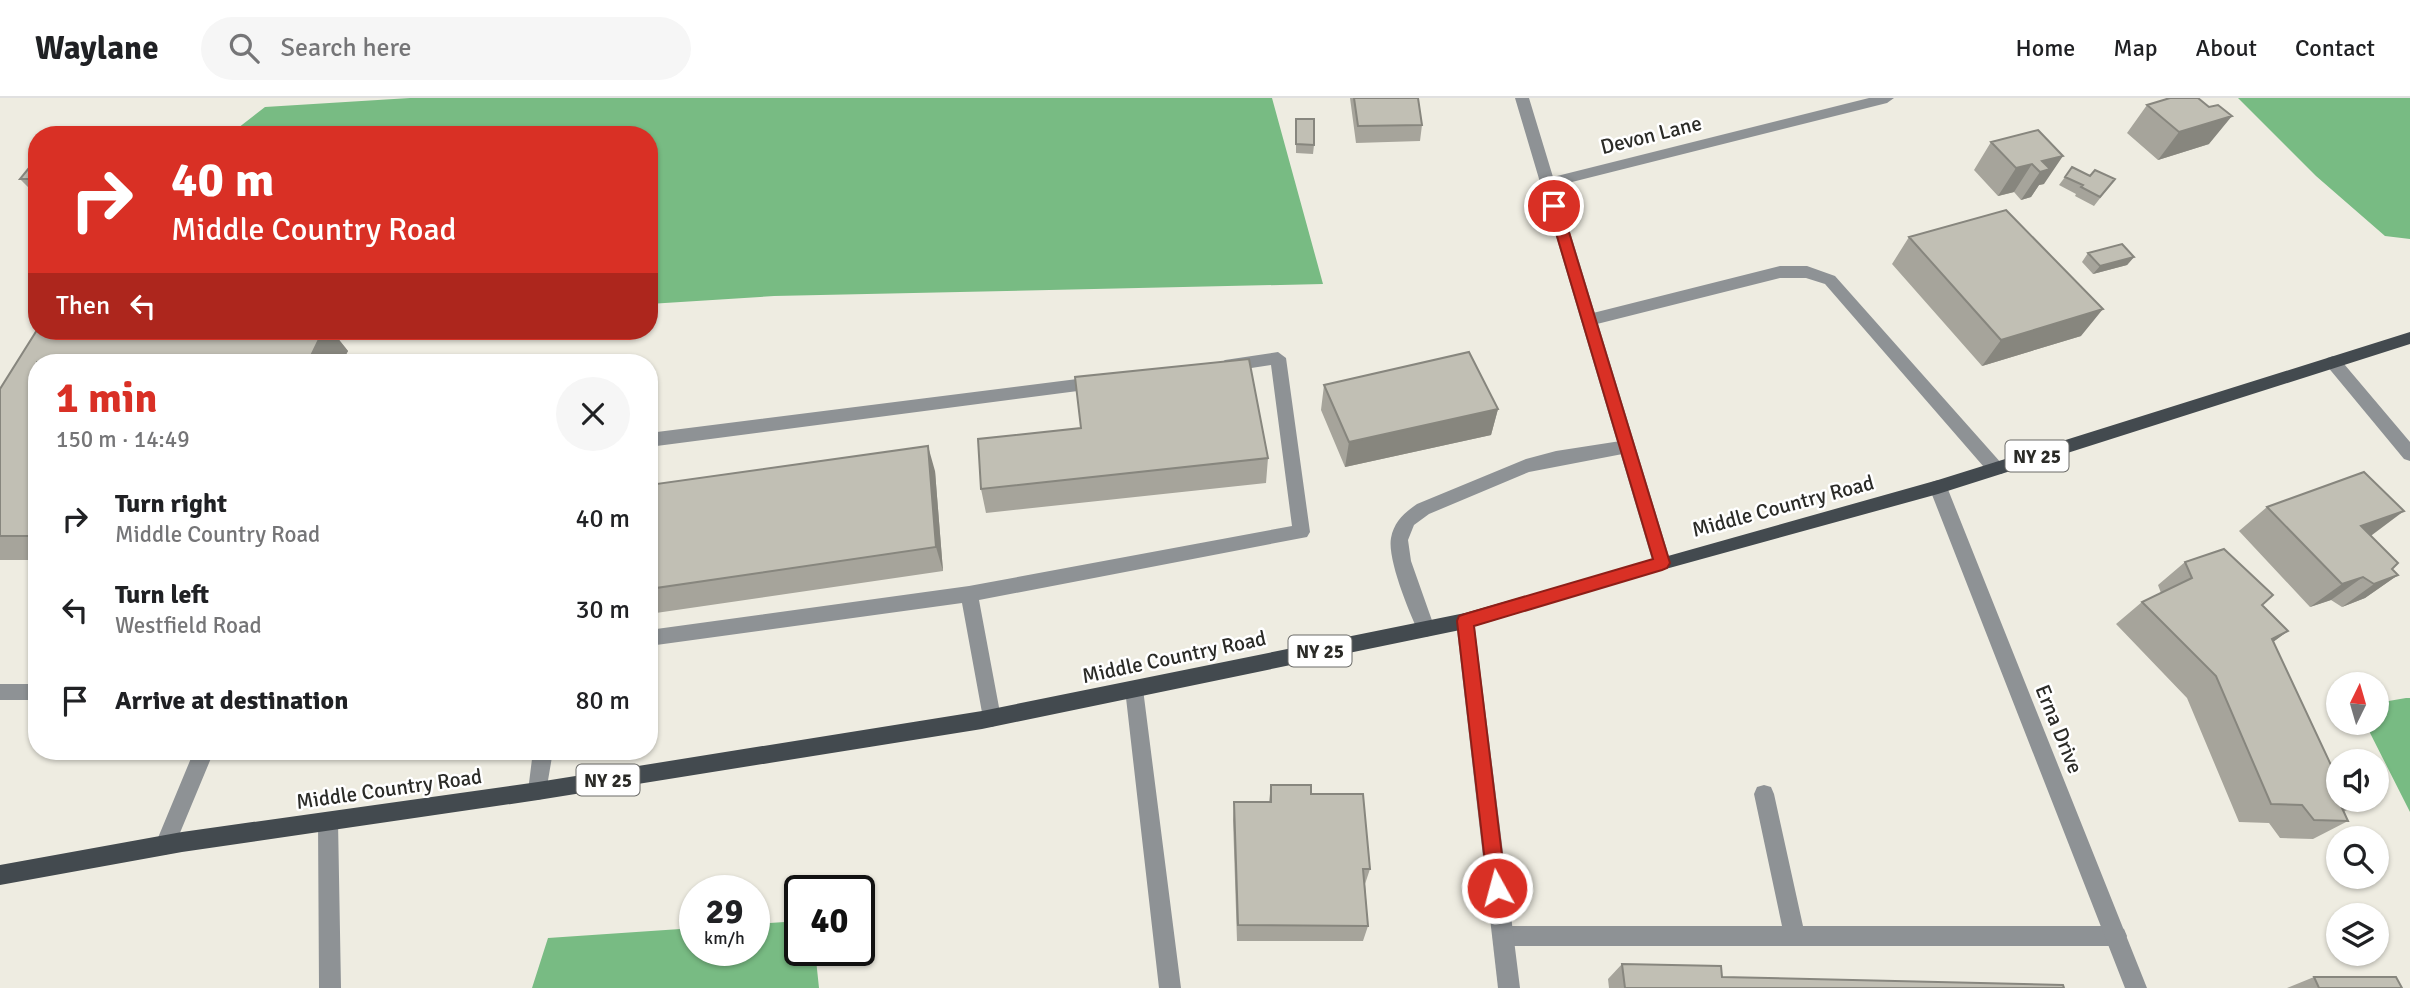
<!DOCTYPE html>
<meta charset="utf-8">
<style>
:root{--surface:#fff;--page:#f6f6f6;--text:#202124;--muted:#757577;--line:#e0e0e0;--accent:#d93025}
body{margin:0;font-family:Signika,sans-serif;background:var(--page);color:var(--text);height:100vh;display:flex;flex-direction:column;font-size:26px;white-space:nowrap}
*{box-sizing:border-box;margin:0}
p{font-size:23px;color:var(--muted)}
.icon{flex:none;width:38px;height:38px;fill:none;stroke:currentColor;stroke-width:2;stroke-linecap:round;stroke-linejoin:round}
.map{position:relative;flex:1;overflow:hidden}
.drawer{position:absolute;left:28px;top:256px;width:630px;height:406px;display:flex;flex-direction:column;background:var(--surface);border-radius:28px;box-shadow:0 2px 5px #0004}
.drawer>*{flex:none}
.hud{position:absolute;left:28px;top:28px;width:630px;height:214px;border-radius:28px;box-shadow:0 2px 5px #0004;background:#d93025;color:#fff;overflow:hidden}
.needle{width:46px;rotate:5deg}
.tools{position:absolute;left:2326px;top:574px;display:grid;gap:14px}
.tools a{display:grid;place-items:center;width:63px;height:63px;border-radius:50%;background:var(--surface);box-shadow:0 2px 5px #0004;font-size:35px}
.speed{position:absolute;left:679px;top:777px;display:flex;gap:14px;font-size:35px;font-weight:700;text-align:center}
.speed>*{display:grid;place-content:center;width:91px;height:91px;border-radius:50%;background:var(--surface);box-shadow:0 2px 5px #0004;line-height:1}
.speed small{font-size:18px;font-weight:400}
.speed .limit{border:4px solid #111;border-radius:10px;background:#fff;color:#111}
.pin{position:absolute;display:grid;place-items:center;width:60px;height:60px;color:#fff;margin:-30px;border:4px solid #fff;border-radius:50%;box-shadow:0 2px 7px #0007}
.me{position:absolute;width:77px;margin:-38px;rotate:353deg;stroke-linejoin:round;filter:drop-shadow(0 0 5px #0008)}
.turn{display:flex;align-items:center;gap:24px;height:147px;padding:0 28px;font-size:32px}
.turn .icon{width:91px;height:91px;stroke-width:2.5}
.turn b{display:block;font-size:49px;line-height:60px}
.then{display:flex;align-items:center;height:66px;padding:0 28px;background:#0003;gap:14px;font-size:26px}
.round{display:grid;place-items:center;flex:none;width:74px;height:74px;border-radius:37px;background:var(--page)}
.head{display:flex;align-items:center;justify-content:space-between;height:119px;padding:0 28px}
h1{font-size:42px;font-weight:800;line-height:52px;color:var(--accent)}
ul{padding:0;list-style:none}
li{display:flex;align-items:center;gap:21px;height:91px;padding:0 28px}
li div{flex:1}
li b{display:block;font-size:26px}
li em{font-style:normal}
header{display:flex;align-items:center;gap:42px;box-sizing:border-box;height:98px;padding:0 35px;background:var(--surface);border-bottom:2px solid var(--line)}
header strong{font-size:33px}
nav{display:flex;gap:38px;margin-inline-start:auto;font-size:24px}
.search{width:490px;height:63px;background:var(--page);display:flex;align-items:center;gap:18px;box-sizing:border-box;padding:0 24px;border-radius:38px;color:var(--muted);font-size:26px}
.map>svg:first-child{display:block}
.forest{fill:#78bb83}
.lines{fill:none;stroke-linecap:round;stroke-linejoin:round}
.service{fill:#8e9295;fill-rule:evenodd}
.minor{fill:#8e9295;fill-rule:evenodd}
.tertiary{fill:#8e9295;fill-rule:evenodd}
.primary{fill:#434a4f;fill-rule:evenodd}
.wall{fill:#a6a49b}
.shaded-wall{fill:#87867e}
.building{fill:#c1bfb4;stroke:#87867e;stroke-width:2}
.route{fill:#d93025;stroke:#8d1f18;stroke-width:2}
.labels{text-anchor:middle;stroke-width:5;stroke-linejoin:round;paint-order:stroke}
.shield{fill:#fff;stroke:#6b6b68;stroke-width:2}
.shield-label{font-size:19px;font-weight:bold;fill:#2b2b27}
.street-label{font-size:21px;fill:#2b2b27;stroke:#fff}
</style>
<header>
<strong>Waylane</strong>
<div class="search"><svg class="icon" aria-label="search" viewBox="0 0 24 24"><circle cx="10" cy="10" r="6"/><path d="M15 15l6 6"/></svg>Search here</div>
<nav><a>Home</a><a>Map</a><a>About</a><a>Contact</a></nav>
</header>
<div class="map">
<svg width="2410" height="890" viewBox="0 0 2410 890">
<rect width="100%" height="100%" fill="#eeece1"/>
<path class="forest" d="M410,0h862l51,186 -549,12 -125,8v-169h-420l36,-28z
M2238,0h172v141l-25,-3 -69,-60z
M2406,600h4v114l-45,-89h11l1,-20z
M800,823v29h15l4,38h-287l16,-50 147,-10v22h59v-26z"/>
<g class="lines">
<path class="service" d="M1780,168h27l28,10 167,188 2,5 -2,5h-12l-165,-190 -19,-6h-26l-191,48 -8,-6 8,-6z
M1278,254l8,6 24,174 -3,5 -328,63 22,118 -2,6 -7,3 -7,-3 -2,-6 -21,-115 -313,43v-16l320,-44 323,-60 -21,-161 -46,7 -8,-6 8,-6z
M2333,258l6,2 71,84v19l-6,-2 -77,-93 -2,-4 2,-4z
M1101,278l8,6 -8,6 -452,59v-14z
M1627,342l6,2 2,5 -2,5 -104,20 -100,42 -15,11 -6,15 3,21 24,68 -3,6 -6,2 -6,-2c-10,-20 -33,-76 -29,-97 3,-16 13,-25 26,-34l109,-45 30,-8z
M1134,583l7,2 2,6 38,299h-22l-34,-299 2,-6z
M0,586h37v16h-37z
M194,653h20l-42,101 -7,3 -7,-3 -3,-7z
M533,653h20l-8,47 -7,2 -7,-2 -3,-7z
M1764,687l7,2 3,7 29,132h314l7,3 3,7 -3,7 -7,3h-614l-7,-3 -3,-7 3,-7 7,-3h279l-28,-132 3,-7z
M328,714l7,2 3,7 3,167h-22l-1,-167 3,-7z"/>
<path class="minor" d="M1515,0h14l24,79 316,-79h25l-7,5 -331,83 115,377 -3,5 -6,2 -6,-2 -3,-5z
M1938,382l6,2 3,5 200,501h-22l-196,-501 3,-5z"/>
<path class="tertiary" d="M1465,515l6,2 3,6 46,367h-22l-42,-367 3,-6z"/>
<path class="primary" d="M2410,234v12l-472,150 -276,76 -197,59 -483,100 -444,71 -356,52 -182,33v-20l182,-33 356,-50 444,-71 483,-98 473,-133z"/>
</g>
<path class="wall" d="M1350,0h68l4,27 -2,16 -64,2z
M2147,7l62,39 -51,16 -31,-27z
M1296,21l18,26 -1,9 -17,-1z
M2038,32l6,54 -5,1 -8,12 -10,3 -7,-8 -16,4 -24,-26 17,-28z
M37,60v30h-8l-9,-9z
M2090,78l25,3 -21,27 -19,-10 1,-2 -17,-9 6,-8z
M1909,139l172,99 -99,30 -90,-102z
M2088,155l46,4 -7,8 -34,9 -11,-12z
M37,232l295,1 16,20 -6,11h-305v198h-37v-171z
M1324,287l174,24 -7,26 -146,32 -24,-57z
M1268,360l-2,25 -280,30 -5,-24z
M935,373l8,100 -294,43v-129z
M2267,409l105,28 -1,1 21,33 6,6 -33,23 -23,9 -11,-7 -21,7 -71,-76z
M2185,464l77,43 26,26 -15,11 78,166 -8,4 5,9 -35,18 -33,-1 -11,-15 -30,-1 -52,-124 -71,-74 26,-22 19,-9 -3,-8z
M1271,687l40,9 59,75 -5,15 3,42 -5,15h-126l-4,-121 1,-18h35z
M1622,866l100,13 342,11h-455l-1,-9z
M2314,879l88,11h-115z"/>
<path class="shaded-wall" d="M2232,18l-23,28 -51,16 21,-28z
M2063,58l-19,28 -5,1 -8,12 -10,3 19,-28 2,-11z
M2032,66l-18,28 -16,4 18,-28z
M2134,159l-7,8 -34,9 7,-8z
M2103,211l-22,27 -99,30 19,-26z
M323,233h9l16,20 -6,11h-34z
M1498,311l-7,26 -146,32 4,-25z
M928,348l7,25 8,100 -7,-24z
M2404,413l-32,24 -42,15 31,-24z
M2398,477l-33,23 -23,9 32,-23z
M2363,479l-32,23 -21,7 32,-23z
M2288,533l-30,22 14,-14z"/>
<path class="building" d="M1354,0h64l4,27 -64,1z
M2170,0h28l11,9 9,-2 14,11 -53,16 -32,-27z
M1296,21h18v26l-18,-1z
M2038,32l25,26 -21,5 8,8 -10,3 -8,-8 -16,4 -25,-26z
M37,60v21h-17z
M2072,69l18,9 5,-6 20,9 -15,18 -19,-10 2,-2 -18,-8z
M2006,112l97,99 -102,31 -92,-103z
M2122,146l12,13 -34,9 -12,-13z
M37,232v1h286l-15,31h-271v174h-37v-147z
M1469,254l29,57 -149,33 -25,-57z
M1249,261l19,99 -287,31 -3,-50 103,-11 -6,-51z
M928,348l8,101 -287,42v-104z
M2364,374l40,39 -43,15 37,37 -6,6 6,6 -24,9 -11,-7 -21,7 -75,-77z
M2224,451l49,46 -11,10 26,26 -16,8 66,141v20h9l4,8h-9l6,13 -34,-1 -12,-15 -31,-1 -55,-128 -74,-74 50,-24 -7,-16z
M1271,687h40v9h52l7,75h-7l5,57 -130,-1 -4,-123h37z
M1622,866l99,2 1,11 341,8 1,3h-439z
M2314,879h82l6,11h-83z"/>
<path class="route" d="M1554,103l7,5 109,357 -3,5 -5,2 -188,56 32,262 -2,6 -7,3 -7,-3 -2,-6 -31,-267 2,-5 6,-2 188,-55 -105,-353z"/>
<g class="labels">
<g class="shield">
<rect x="2005.5" y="342.5" width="63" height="31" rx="5"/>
<rect x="1288.5" y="537.5" width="63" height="31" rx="5"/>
<rect x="576.5" y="666.5" width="63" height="31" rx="5"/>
</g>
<g class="shield-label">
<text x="2037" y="365">NY 25</text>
<text x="1320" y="560">NY 25</text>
<text x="608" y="689">NY 25</text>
</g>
<g class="street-label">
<text transform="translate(1651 37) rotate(-14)" y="7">Devon Lane</text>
<text transform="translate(1783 408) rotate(-15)" y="7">Middle Country Road</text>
<text transform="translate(1174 559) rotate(-12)" y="7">Middle Country Road</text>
<text transform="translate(2059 631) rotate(68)" y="7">Erna Drive</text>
<text transform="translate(389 691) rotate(-8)" y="7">Middle Country Road</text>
</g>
</g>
</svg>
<div class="tools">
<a><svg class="needle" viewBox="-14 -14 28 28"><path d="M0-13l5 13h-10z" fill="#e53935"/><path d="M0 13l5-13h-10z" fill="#757577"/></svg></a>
<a><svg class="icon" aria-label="sound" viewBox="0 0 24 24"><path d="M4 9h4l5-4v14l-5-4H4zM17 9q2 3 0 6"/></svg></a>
<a><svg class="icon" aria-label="search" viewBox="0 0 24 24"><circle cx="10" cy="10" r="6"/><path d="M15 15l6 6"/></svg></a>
<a><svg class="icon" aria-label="layers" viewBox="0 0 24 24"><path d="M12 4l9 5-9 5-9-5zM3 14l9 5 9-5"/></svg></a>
</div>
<div class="speed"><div>29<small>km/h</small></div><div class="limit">40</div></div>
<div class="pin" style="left:1554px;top:108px;background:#d93025"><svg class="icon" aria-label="arrive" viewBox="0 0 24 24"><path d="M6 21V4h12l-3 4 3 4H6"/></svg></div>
<svg class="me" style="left:1497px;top:790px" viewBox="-20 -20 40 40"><circle r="17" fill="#d93025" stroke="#fff" stroke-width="3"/><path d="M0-11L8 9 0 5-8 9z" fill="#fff"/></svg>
<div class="hud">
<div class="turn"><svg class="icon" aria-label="right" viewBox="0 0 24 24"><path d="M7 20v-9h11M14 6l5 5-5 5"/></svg><div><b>40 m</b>Middle Country Road</div></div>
<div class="then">Then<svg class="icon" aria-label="left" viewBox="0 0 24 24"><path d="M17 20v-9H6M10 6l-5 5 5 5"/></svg></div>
</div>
<section class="drawer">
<div class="head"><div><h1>1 min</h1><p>150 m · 14:49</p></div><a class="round"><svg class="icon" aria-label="close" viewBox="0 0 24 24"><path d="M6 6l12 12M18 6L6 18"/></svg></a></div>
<ul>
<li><svg class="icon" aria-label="right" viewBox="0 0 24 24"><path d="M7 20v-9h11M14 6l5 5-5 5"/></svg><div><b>Turn right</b><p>Middle Country Road</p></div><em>40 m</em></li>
<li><svg class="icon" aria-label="left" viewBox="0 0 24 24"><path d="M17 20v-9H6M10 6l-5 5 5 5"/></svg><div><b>Turn left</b><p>Westfield Road</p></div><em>30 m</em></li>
<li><svg class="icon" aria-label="arrive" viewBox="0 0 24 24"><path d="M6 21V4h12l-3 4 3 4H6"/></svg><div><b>Arrive at destination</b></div><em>80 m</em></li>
</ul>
</section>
</div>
